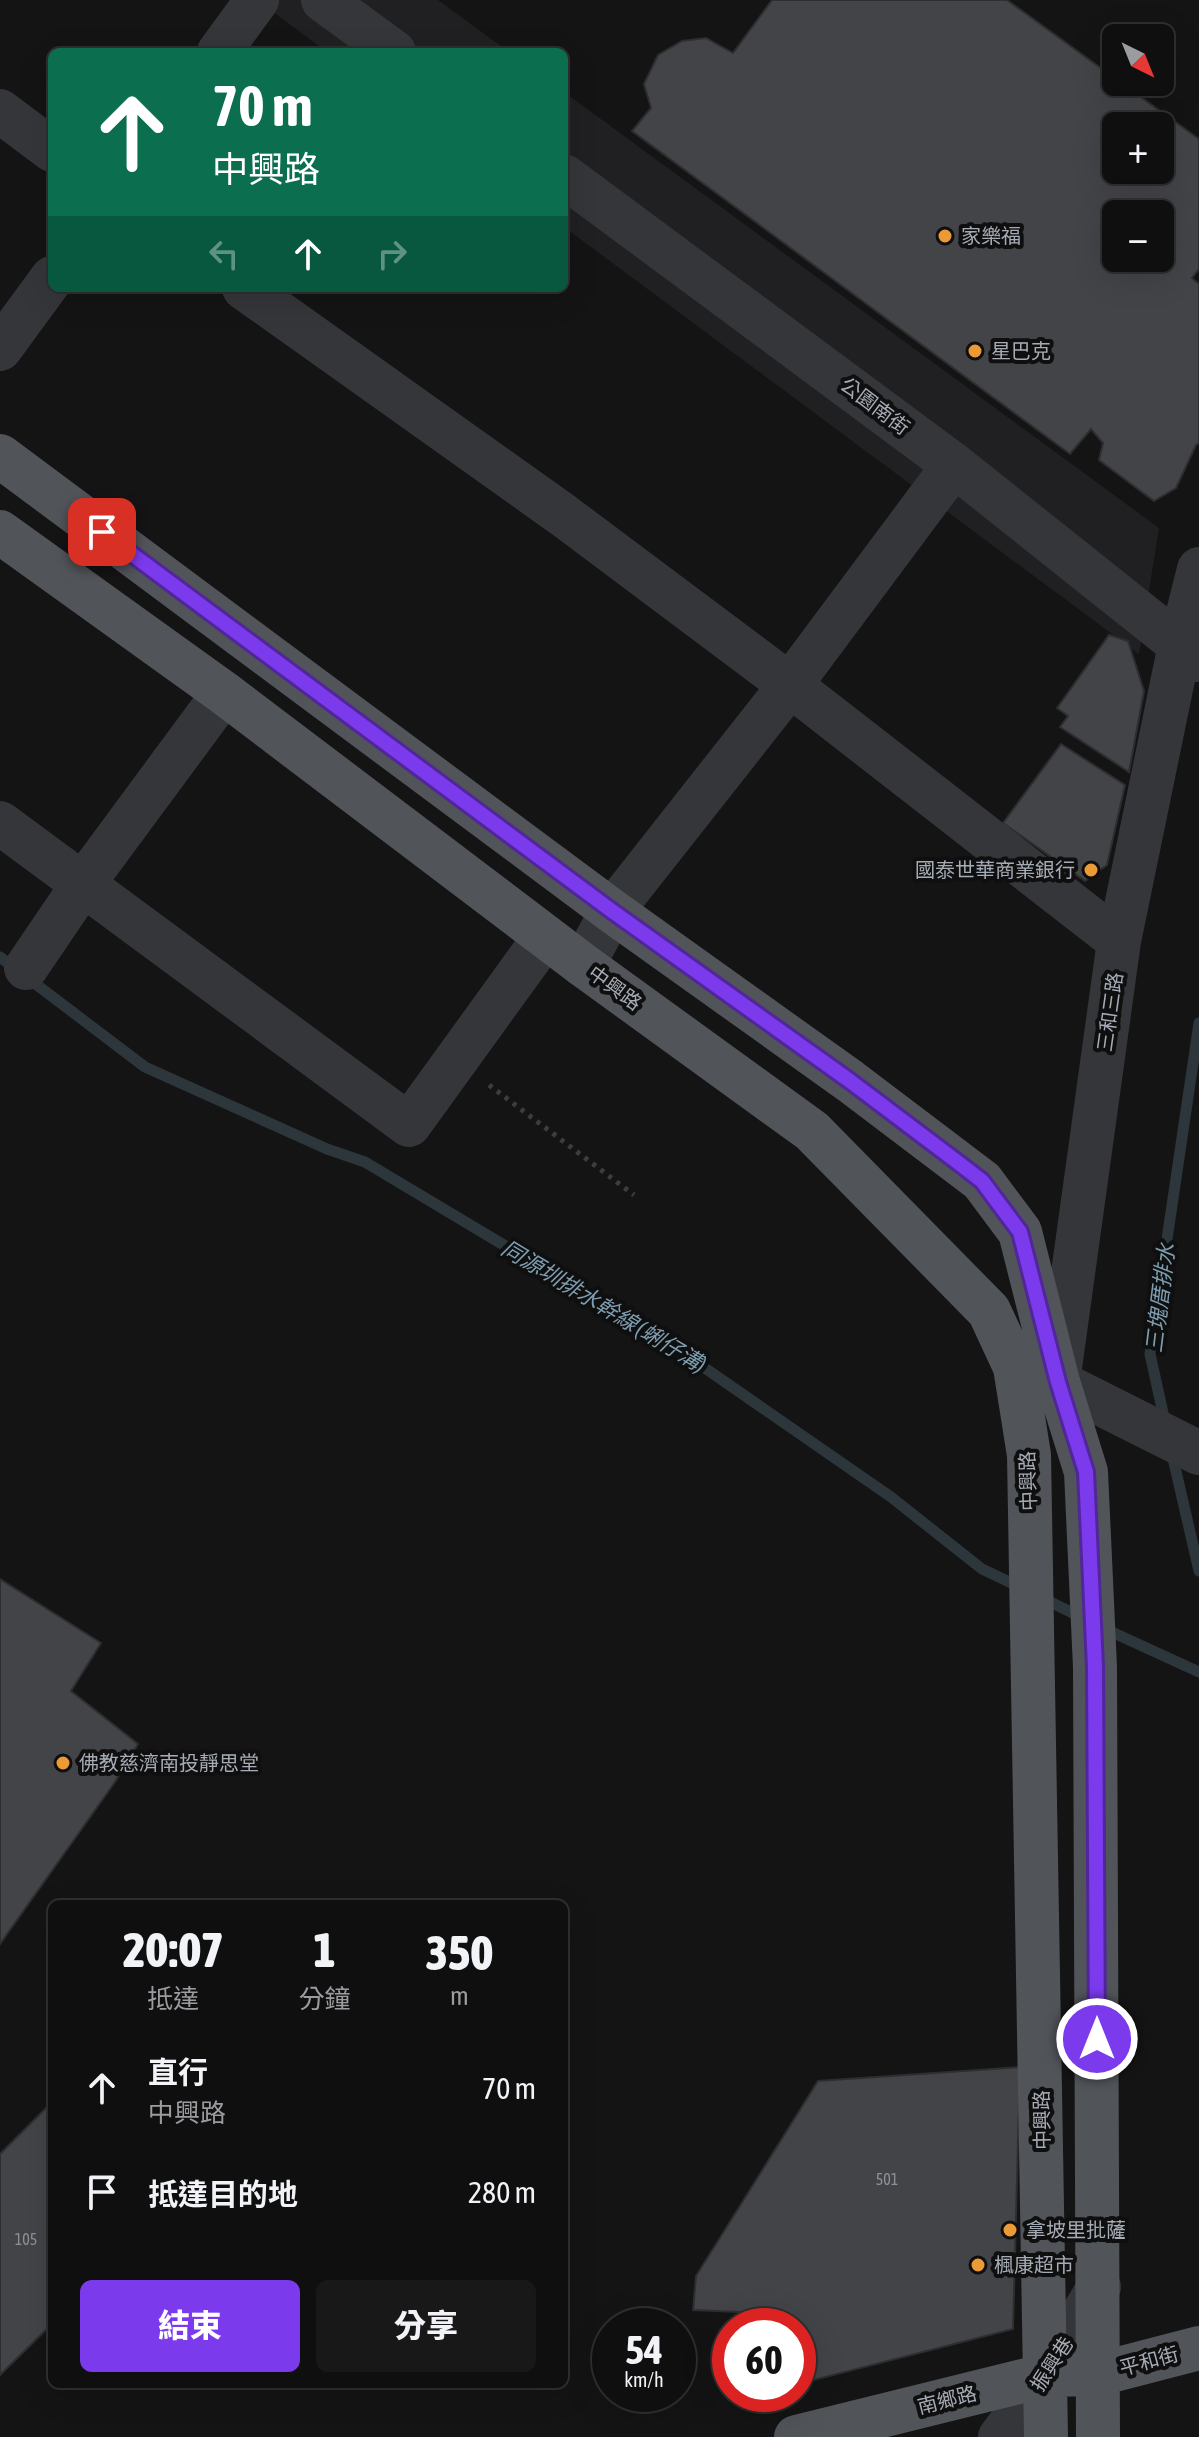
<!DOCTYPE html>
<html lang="zh-TW">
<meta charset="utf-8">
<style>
:root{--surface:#0f0f10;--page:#181819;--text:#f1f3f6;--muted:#9b9c9f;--line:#2f2f30;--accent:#7c3aed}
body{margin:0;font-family:"Asap Condensed","Noto Sans TC",sans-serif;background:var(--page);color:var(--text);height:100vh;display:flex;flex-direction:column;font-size:30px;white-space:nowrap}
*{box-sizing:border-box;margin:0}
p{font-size:26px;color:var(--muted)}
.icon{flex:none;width:44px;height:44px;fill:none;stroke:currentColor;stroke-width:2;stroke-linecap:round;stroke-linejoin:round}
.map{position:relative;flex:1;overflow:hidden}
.side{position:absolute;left:48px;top:1900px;width:520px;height:488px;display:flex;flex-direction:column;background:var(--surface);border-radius:12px;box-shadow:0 8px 32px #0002,0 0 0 2px var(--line)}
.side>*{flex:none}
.top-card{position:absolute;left:48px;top:48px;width:520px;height:244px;border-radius:12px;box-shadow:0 8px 32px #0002,0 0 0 2px var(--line);background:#0b6e4f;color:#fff;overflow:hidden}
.needle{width:52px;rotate:137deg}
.tools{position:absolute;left:1102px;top:24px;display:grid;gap:16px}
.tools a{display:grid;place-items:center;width:72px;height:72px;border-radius:12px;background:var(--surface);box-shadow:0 8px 32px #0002,0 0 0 2px var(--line);font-size:40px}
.speed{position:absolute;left:592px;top:2308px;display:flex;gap:16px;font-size:40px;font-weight:700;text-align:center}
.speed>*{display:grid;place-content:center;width:104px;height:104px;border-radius:50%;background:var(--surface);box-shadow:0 8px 32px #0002,0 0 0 2px var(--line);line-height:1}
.speed small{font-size:20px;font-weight:400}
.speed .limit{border:12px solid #d22;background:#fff;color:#111}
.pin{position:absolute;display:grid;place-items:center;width:68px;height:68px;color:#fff;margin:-34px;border-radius:16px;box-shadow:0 4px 12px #0006}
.me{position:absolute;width:88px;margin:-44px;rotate:0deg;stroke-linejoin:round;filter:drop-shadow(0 0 6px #0008)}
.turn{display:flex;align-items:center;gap:28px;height:168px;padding:0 32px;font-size:36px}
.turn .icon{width:104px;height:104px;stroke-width:2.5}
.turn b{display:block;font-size:56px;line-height:68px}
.lanes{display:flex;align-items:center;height:76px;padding:0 32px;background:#0003;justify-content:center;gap:40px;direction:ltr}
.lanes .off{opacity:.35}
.eta{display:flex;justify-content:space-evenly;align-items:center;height:136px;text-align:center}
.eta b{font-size:48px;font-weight:800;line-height:56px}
.button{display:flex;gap:16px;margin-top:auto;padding:16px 32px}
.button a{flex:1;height:92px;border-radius:12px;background:var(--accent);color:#fff;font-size:32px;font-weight:800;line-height:92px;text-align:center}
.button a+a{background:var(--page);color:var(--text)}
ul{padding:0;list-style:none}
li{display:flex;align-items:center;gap:24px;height:104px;padding:0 32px}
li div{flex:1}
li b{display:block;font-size:30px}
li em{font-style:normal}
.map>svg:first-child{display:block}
.built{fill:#202022}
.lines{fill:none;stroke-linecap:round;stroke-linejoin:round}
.stream{stroke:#2d363b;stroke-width:11}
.building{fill:#434448;stroke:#2e2e31;stroke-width:2;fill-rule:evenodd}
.path{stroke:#3b3d41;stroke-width:5;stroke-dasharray:4 6;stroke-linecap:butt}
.minor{stroke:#35363a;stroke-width:44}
.major{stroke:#515459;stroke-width:44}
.route-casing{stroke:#51269a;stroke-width:20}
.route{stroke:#7c3aed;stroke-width:14}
.poi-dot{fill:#eb9a36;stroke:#0f0f10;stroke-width:3}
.labels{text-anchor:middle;stroke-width:8;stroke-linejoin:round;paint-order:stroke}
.number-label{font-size:16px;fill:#8d929a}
.poi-label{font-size:20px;fill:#a6acb5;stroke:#0f0f10;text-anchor:start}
.street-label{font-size:20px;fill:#a6acb5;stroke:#0f0f10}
.water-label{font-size:22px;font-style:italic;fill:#7e9eb0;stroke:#0f0f10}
</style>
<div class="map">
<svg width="1199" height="2437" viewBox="0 0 1199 2437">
<rect width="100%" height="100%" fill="#141415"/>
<path class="built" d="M257,0h181l71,52h-182z
M564,92l595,436 -20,126 -575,-427z"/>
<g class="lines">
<path class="stream" d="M0,957l145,110 182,82 38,13 311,186 215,149 91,72 38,18
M1165,1422l-15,-68 49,-331
M1172,1454l27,117
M1042,1598l39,19
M1103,1628l96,44"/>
</g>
<path class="building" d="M772,0h235l109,79v3h4l79,57v130l-7,9 7,6v159l-3,2 -20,43 -22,13 -55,-41 4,-17 -12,-14 -21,25 -438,-323 19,-23 -7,-24 14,-29 24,-14 24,-3 27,15zM1116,126h44v44h-44zM1116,214h44v44h-44z
M1109,635l19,6 16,50 -15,81 -69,-45 8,-11 -11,-8z
M1061,744l64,41 -18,80 -22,16 -82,-58z
M0,1579l101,64 -30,48 67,53 -23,38 -115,162z
M1020,2067l-7,262 -215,55v-58h-59v-14l-46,-2 3,-34 122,-195z
M52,2102v222l-52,51v-221z"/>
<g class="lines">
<path class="path" d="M489,1085l145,110"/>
<path class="minor" d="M323,0l71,52
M219,52l38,-52
M0,111l52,39
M564,176l390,289 245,195
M244,288l319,227 227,170 329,256
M0,349l52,-71
M0,823l409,302 136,-188
M583,965l29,-54 178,-226 164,-220
M26,968l57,-84 141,-191
M1038,1361l20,21 141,71
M1058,1382l61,-441 61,-296 19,-76
M1000,2437l47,-62 52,-88"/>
<path class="major" d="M0,456l612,455 238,170 132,100 38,51 38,150 28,90 9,195 3,770
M0,532l224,161 359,272 229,166 177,180 26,56 14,88 17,982
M796,2437l251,-62 52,-1 100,-26"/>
</g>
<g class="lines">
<g class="route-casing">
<path id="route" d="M102,532l510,379 238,170 110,83 22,17 38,51 38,150 28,90 9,195 2,372"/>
</g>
<use href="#route" class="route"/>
</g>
<g class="poi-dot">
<circle cx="945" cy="236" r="8"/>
<circle cx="975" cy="351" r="8"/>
<circle cx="1091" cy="870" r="8"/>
<circle cx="63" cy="1763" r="8"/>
<circle cx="1010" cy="2230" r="8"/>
<circle cx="978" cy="2265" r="8"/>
</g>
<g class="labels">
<g class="number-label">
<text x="887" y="2185">501</text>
<text x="26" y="2245">105</text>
</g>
<g class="poi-label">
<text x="961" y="243">家樂福</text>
<text x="991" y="358">星巴克</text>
<text x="1075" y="877" text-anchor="end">國泰世華商業銀行</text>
<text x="79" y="1770">佛教慈濟南投靜思堂</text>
<text x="1026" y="2237">拿坡里批薩</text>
<text x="994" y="2272">楓康超市</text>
</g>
<g class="street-label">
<text transform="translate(875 406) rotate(37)" y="7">公園南街</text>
<text transform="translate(615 988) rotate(36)" y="7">中興路</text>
<text transform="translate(1110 1012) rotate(-82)" y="7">三和三路</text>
<text transform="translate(1028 1481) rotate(-92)" y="7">中興路</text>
<text transform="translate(1042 2120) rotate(-91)" y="7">中興路</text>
<text transform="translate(1149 2361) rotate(-15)" y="7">平和街</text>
<text transform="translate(1052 2364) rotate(-57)" y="7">振興巷</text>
<text transform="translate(947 2400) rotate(-14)" y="7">南鄉路</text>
</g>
<g class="water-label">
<text transform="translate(1160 1298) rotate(-83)" y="8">三塊厝排水</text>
<text transform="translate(604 1306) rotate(31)" y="8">同源圳排水幹線 (蜊仔溝)</text>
</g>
</g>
</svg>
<div class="tools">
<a><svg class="needle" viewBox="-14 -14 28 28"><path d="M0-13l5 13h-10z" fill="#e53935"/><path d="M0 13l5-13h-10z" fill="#9b9c9f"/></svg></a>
<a>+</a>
<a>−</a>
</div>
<div class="speed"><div>54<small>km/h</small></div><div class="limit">60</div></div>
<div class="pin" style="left:102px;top:532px;background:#d93025"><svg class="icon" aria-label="arrive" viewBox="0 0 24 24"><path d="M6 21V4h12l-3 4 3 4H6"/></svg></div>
<svg class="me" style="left:1097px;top:2039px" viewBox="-20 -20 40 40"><circle r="17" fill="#7c3aed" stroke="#fff" stroke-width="3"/><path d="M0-11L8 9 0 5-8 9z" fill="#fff"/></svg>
<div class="top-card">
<div class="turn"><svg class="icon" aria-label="ahead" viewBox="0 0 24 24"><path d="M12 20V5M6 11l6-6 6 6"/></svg><div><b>70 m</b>中興路</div></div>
<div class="lanes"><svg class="icon off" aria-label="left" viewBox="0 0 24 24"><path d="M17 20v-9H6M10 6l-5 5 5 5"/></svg><svg class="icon" aria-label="ahead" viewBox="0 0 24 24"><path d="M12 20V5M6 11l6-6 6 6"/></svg><svg class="icon off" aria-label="right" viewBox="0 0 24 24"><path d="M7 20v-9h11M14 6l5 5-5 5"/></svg></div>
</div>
<section class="side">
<div class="eta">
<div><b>20:07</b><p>抵達</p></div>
<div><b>1</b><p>分鐘</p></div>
<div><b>350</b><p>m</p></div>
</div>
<ul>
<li><svg class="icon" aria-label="ahead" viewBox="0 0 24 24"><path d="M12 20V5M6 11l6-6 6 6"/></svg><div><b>直行</b><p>中興路</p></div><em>70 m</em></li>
<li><svg class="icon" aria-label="arrive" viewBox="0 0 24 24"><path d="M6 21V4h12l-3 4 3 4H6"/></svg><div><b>抵達目的地</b></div><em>280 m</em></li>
</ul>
<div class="button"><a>結束</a><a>分享</a></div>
</section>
</div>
